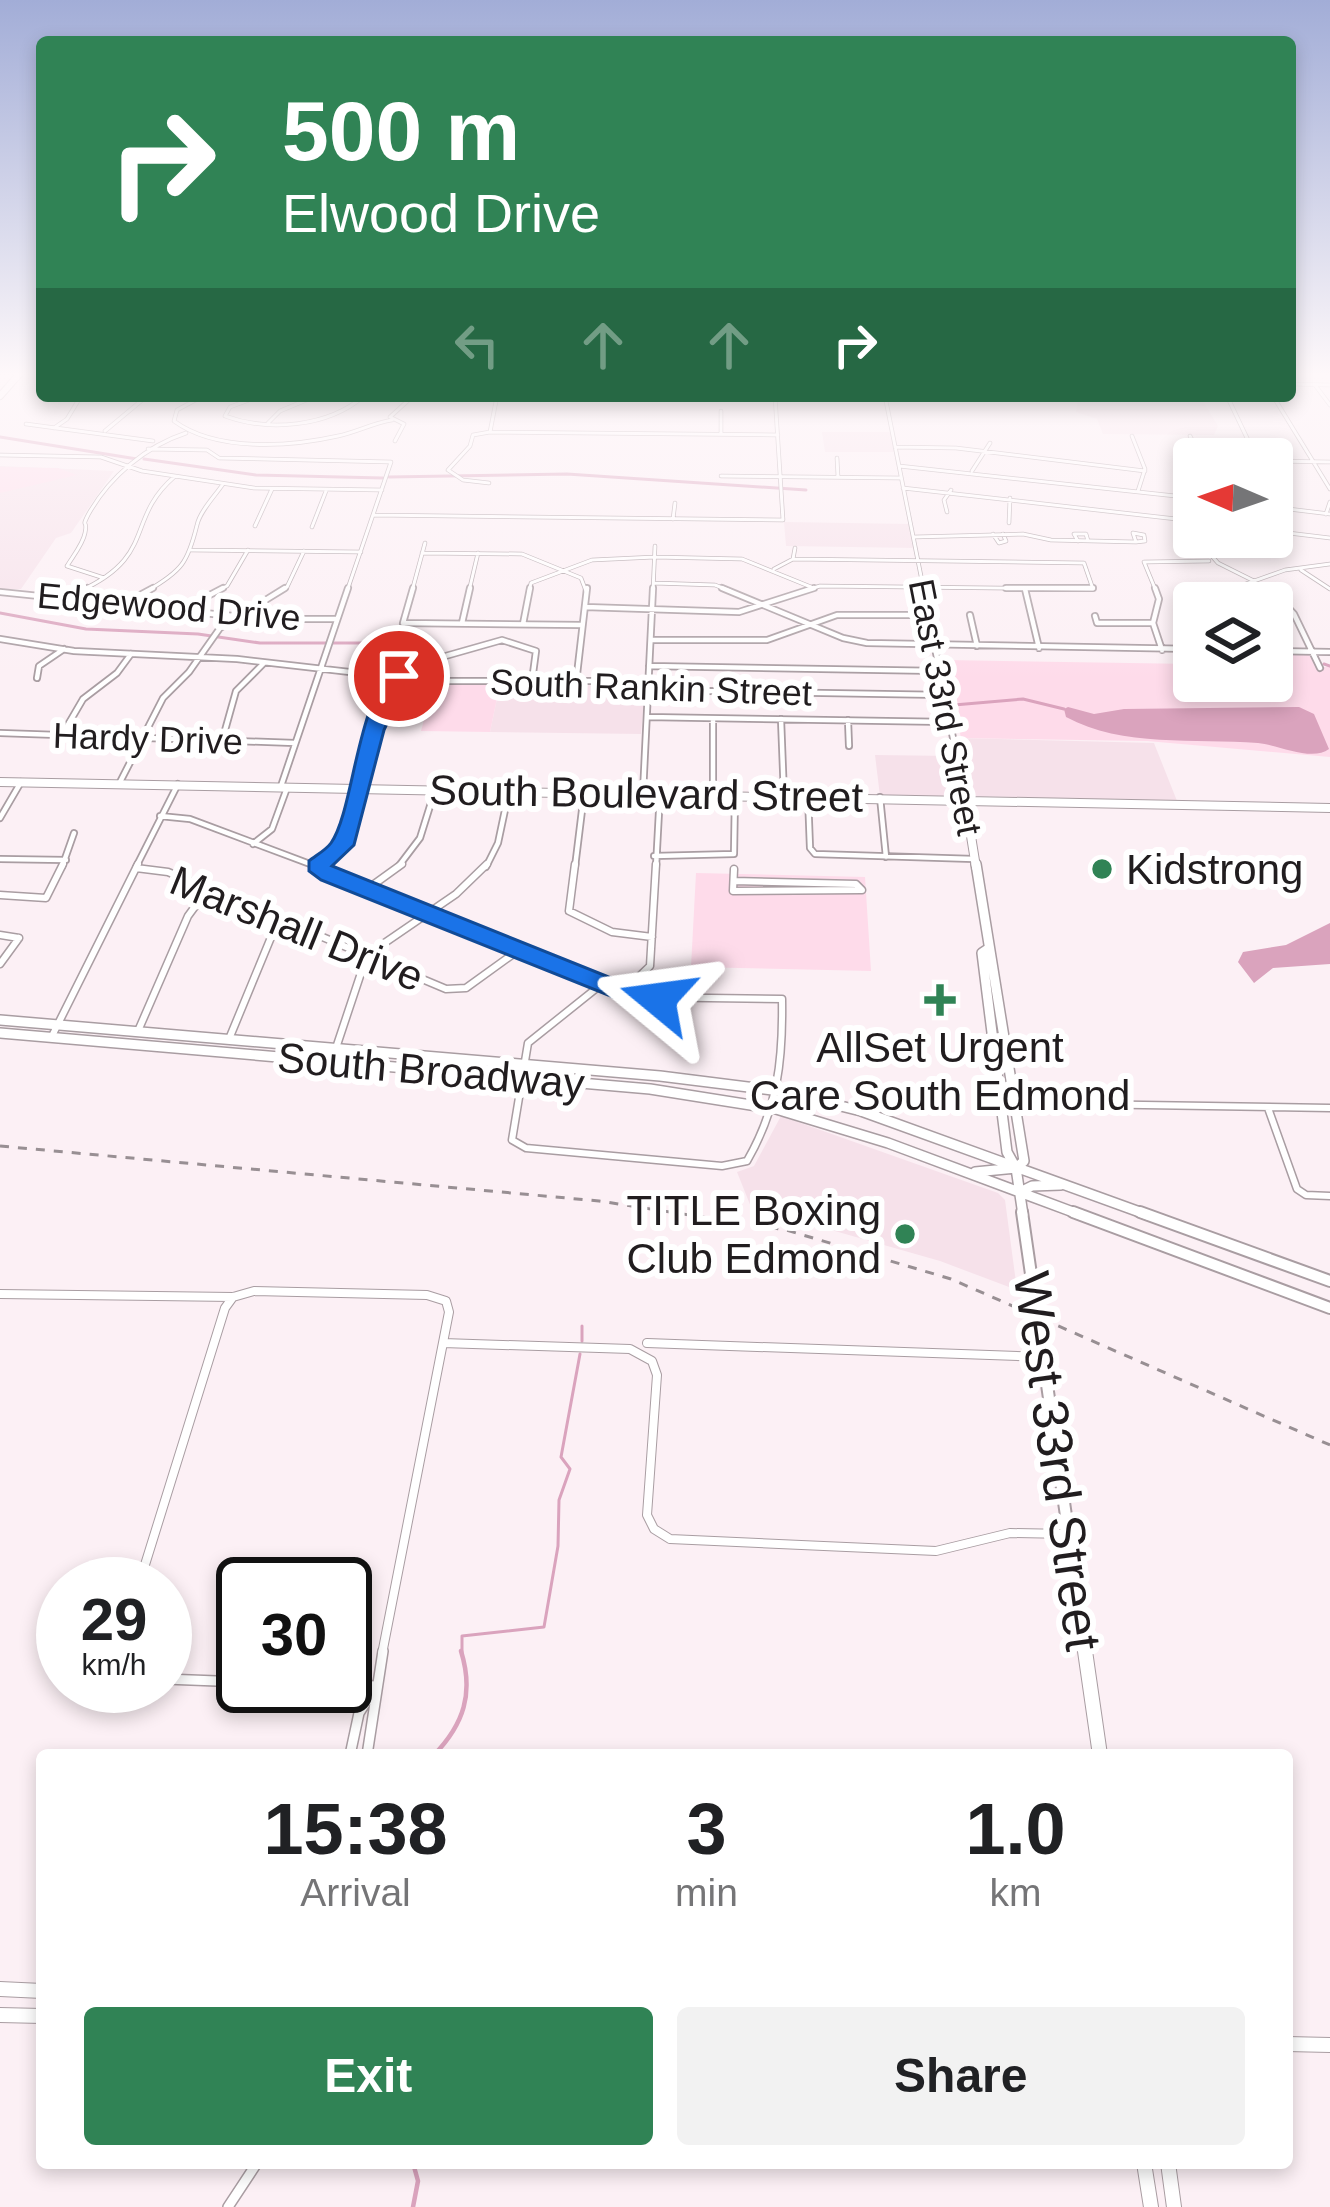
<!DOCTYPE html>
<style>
:root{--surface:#fff;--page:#f2f2f2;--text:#202124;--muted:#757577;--accent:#308355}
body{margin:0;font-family:Helvetica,sans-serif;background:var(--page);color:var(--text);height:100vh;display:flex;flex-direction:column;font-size:45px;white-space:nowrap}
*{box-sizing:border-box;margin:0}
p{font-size:39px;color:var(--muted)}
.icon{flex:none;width:66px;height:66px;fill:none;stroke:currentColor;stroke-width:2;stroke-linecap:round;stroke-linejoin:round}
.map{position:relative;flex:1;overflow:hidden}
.details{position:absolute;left:36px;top:1749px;width:1257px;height:420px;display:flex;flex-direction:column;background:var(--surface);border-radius:12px;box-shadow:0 6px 18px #0003}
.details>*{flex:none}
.hud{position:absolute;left:36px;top:36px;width:1260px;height:366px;border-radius:12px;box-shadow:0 6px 18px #0003;background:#308355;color:#fff;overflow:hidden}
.needle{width:78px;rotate:272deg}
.controls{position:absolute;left:1173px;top:438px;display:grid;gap:24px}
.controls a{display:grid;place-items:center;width:120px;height:120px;border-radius:12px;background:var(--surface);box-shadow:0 6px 18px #0003;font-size:60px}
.speed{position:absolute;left:36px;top:1557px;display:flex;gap:24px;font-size:60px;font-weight:700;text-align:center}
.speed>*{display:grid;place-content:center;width:156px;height:156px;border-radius:50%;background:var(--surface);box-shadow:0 6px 18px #0003;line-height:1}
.speed small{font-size:30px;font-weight:400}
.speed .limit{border:6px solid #111;border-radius:18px;background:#fff;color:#111}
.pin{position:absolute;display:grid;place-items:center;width:102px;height:102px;color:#fff;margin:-51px;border:6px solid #fff;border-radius:50%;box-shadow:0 3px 12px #0007}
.me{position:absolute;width:132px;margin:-66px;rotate:286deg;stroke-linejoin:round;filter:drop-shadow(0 0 9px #0008)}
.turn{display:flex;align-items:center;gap:42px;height:252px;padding:0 48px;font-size:54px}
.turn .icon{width:156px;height:156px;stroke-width:2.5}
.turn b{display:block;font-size:84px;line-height:102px}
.lanes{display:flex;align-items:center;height:114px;padding:0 48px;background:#0003;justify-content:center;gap:60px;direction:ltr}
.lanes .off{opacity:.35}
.eta{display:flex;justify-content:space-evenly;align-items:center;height:204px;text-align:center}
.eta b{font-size:72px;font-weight:600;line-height:84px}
.action{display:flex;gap:24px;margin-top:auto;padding:24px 48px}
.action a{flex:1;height:138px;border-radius:12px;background:var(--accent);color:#fff;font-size:48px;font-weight:600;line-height:138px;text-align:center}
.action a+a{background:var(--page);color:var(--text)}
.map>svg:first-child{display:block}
.built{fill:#f6e1ea}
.green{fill:#fedbea}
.water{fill:#daa3bd}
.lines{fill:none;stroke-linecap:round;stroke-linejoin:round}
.stream-far1{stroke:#daa3bd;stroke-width:3}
.stream{stroke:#daa3bd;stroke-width:4.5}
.minor-far4-casing{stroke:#a99da2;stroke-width:4.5}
.minor-far3-casing{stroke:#a99da2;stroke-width:8}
.minor-far2-casing{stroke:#a99da2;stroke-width:9}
.minor-far1-casing{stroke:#a99da2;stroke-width:10}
.minor-casing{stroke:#a99da2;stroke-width:12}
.major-far4-casing{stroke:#a99da2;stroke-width:8}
.major-far3-casing{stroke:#a99da2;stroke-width:10}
.major-far2-casing{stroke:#a99da2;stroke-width:12}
.major-far1-casing{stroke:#a99da2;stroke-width:14}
.major-casing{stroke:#a99da2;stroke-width:16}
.minor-far4{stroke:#fff;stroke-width:3}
.minor-far3{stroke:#fff;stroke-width:4.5}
.minor-far2{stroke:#fff;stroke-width:6}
.minor-far1{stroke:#fff;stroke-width:8}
.minor{stroke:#fff;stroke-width:9}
.major-far4{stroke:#fff;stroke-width:6}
.major-far3{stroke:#fff;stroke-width:8}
.major-far2{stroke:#fff;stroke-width:9}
.major-far1{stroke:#fff;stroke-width:10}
.major{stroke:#fff;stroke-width:14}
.rail{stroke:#988f93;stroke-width:3;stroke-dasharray:9 9;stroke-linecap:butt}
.route{fill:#1a73e8;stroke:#114b97;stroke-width:3}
.poi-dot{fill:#308355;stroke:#fff;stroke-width:4.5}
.labels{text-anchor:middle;stroke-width:12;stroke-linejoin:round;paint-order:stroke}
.far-street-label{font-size:36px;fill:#211d1f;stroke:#fff}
.street-label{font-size:42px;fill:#211d1f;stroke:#fff}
.poi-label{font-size:42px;fill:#211d1f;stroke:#fff;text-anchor:start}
.near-street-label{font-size:51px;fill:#211d1f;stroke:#fff}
</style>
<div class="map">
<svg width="1330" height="2207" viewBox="0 0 1330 2207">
<rect width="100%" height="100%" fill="#fcf0f5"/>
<path class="built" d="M1079,396h121l18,30 -4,9 -111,-1 -6,-15 -21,-7z
M822,432h70l4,20h-71z
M0,466l114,5 -43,62 -15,5 -35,51h-21z
M784,522l127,2 5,24 -130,-2z
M500,684l145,2 -4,48 -151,-2z
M956,738l198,5 23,58 -205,-5z
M875,755l78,1 9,41 -82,-1z
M781,1116l217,77 7,7 12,90 -77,-29 -189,-54 -14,-35 17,-6z"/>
<path class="green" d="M0,467l58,1 19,7 -77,18z
M1272,651l36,1 7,15h15v90l-183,-16 -186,-3 -16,-78 249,4v17h78z
M434,682l66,2 -10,48 -69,-1z
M696,873l169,4 6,94 -180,-4z"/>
<path class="water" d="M1068,707l26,7 30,-5 175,-2 15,7 15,35c-17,13 -50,-4 -71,-6 -63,-5 -135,5 -192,-26l-2,-8z
M1330,923v41l-57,4 -19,15 -16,-21 5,-10 43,-7z"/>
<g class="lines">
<path class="stream-far1" d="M0,437l137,22
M144,459l112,16 127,3
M389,477l178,-3 239,16
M0,613l86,16 112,5 62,9h114
M1324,664l6,2
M954,705l69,-6 41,10
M582,1326v15
M462,1654v-18l82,-9 14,-81 1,-46 11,-31 -9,-12 19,-103"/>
<path class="stream" d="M434,1755c30,-31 40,-62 27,-104
M413,2163l5,18 -5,26"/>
<g class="minor-far4-casing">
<path id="minor-far4" d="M1290,384l40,1
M1315,385l15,20
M203,396l-26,14 -3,11c42,31 115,26 164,15 19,-4 35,-13 54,-16
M260,396l-30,11 -5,9c44,16 103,11 139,-20
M885,396l39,195
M1227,396l30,63
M1273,396l57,93
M721,411v23
M268,423l12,-12 36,-15
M26,424l127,17
M54,428l13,-9 14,-23
M105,431l42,-35
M490,432l288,3
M1132,436l13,33 -7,22
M1190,436l12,23
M395,441l9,-17 -14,-7 23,-21
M895,447l61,1 189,23
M148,449l59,1 12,8 172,4 -44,129
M0,455l101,2 41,14 112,17 128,2
M837,458l1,19
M1272,461l58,1
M899,466l295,32
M972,471l18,-28
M721,476l180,2
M489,483l-26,-3 -15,-10 22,-24 3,-11 17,-3 7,-36
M903,488l291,33
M1272,507l58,7
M947,512l-3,-12 7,-10
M1326,514l4,-12
M374,515l409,5 -8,-124
M673,519l2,-16
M1009,523l1,-25
M255,526l17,-37
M312,527l14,-36
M1272,531l58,7
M1133,533l11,2 1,6 -9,1z
M993,534l6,9 7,-2 -3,-7
M914,537l109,-3 28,6 85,2
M1195,537l23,26 56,28
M1078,541l-4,-7h12l2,7
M191,550l170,2
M422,553l100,1 59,24 5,13
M793,559l291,4 9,26 -273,-3 -16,5
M774,569l19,-10 2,-11
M1301,570l29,19
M104,578l-37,-12c6,-10 16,-22 18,-33 3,-15 -4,-4 3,-18 21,-38 58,-69 98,-82
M654,583l61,2 15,6
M80,591c77,-35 45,-71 94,-114
M147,591c35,-20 41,-29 50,-66 3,-14 18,-29 26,-41
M217,591l10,-5 21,-36
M280,591l7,-4 17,-36
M412,591l13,-48
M469,591l9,-38
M529,591l2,-8 61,-23 63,-3 87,2 69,28
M653,591l2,-45
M1156,591l-12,-29 65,-1
M1226,591l59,-21 45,-6"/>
</g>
<g class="minor-far3-casing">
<path id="minor-far3" d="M413,588l-10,35 179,2
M722,588l121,50 24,5 327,6
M923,588l42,210
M1006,588h87
M1155,588l4,11 -6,24 9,27
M1270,588l24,26 26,54
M1025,589l14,59
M0,592l262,27h75
M70,596l17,-8
M125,603l28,-15
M1227,603l-4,-9 6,-6
M585,607l154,5 75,-24
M181,610l42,-22
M970,615l7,31
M1095,616l2,7h56
M462,623l8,-35
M523,624l7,-36
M0,639l74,12 163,8 191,22h242l38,10 237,4
M651,640h116l70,-25h93
M1272,651l58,1
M649,666l291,5
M37,678l2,-12 25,-17
M421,680l7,-19 74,-21 34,11 -4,30
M576,683l11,-95
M647,717l302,5
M781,719l3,77
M713,720v74
M848,720l1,26
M0,733l295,10
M62,735l21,-36 34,-26 14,-19
M222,741l14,-50 28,-28
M119,784l44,-86 26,-26 31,-44 65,-40
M281,786l67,-198
M643,793l10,-205
M808,796l2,52 5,6 159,5
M880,797l6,60
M160,816l30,3 128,48
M0,818l21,-36
M253,844l19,-15 15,-41
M654,856l80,-2 1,-59
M0,859l66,1
M319,865l24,-20 31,-115 25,-54
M62,867l12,-34
M136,867l42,-83
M398,867l22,-29 15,-48
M486,867l12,-24 11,-52
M575,867l9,-73
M656,867l4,-74"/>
</g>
<g class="minor-far2-casing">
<path id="minor-far2" d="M312,864l17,11 295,116 13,6 145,2c1,61 -4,108 -35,162l-25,5 -196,-18 -14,-8 16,-97 75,-60
M575,864l-6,47 43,21 40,5
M136,868l32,4 278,117 20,-1 50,-36
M734,869l-1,22 129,-1 -6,-6 -122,-3
M366,890l36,-26
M0,895l46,3 17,-34
M0,935l19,3
M0,964l19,-26
M624,991l26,-25 6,-102
M138,1031l50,-115 11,-15 16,-9
M51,1038l87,-174
M229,1039l50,-121
M336,1048l31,-93 89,-61 31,-30
M1015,1103l315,5
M1268,1108l29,81 9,6 24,1"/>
</g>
<g class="minor-far1-casing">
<path id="minor-far1" d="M0,1294l233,3 21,-6 173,4 19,6 3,11 -67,342
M443,1343l187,6 22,12 5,14 -10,140 7,14 16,10 266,12 74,-18 58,1
M647,1343l396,14
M139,1584l86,-276 8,-11"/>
</g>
<g class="minor-casing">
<path id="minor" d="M165,1679l78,3
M345,1685l31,1
M350,1755l9,-42 15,-24
M367,1755l16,-104
M228,2207l29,-44"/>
</g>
<g class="major-far4-casing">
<path id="major-far4" d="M1,371h41
M0,396l22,-25"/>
</g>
<g class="major-far3-casing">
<path id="major-far3" d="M0,782l1330,26
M965,799l11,68"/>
</g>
<g class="major-far2-casing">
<path id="major-far2" d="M976,864l48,297 -8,7
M988,949l-6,4 25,199 9,16 7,47
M0,1020l660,56 120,15 81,20 287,104
M0,1033l650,56 126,20 112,34 193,72
M975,1172l41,-4
M1020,1192l12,-6 29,-1"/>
</g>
<g class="major-far1-casing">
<path id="major-far1" d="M1022,1212l64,442
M1073,1212l257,96
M1140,1212l190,69"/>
</g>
<g class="major-casing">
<path id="major" d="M1085,1651l15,104
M0,1989l42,2
M0,2015l42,1
M1287,2044l43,1
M1144,2163l7,44
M1168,2163l6,44"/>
</g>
<use href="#minor-far4" class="minor-far4"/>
<use href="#minor-far3" class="minor-far3"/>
<use href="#minor-far2" class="minor-far2"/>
<use href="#minor-far1" class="minor-far1"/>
<use href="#minor" class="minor"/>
<use href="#major-far4" class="major-far4"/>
<use href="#major-far3" class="major-far3"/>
<use href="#major-far2" class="major-far2"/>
<use href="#major-far1" class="major-far1"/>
<use href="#major" class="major"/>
<path class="rail" d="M0,1146l599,55 187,29 165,49 379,166"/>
</g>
<linearGradient id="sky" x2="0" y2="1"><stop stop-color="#a2add7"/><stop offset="0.55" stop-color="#fef8fa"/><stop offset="1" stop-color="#fef8fa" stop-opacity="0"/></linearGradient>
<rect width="1330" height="680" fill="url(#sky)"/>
<path class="route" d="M399,670l10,6 -25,54 -30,115 -22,21 309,124 26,3 3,6 -3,5 -39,-1 -307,-123 -12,-9v-10c6,-5 17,-11 22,-18 24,-34 26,-155 68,-173z"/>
<g class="poi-dot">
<circle cx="1102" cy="869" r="12"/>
<path d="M934 982h12v12h12v12h-12v12h-12v-12h-12v-12h12z"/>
<circle cx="905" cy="1234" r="12"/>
</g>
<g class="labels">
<g class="far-street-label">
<text transform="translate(169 606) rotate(5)" y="13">Edgewood Drive</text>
<text transform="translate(651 687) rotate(2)" y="13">South Rankin Street</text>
<text transform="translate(946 707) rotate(79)" y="13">East 33rd Street</text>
<text transform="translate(148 738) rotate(2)" y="13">Hardy Drive</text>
</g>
<g class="street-label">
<text transform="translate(646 793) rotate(1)" y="15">South Boulevard Street</text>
<text transform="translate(297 928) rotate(22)" y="15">Marshall Drive</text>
<text transform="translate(431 1070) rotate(5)" y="15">South Broadway</text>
</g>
<g class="poi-label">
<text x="1126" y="884">Kidstrong</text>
<text x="940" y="1062" text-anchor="middle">AllSet Urgent<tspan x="940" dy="48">Care South Edmond</tspan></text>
<text x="881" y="1225" text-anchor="end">TITLE Boxing<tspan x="881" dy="48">Club Edmond</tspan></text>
</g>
<g class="near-street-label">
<text transform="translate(1058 1461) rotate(82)" y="18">West 33rd Street</text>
</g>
</g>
</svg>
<div class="controls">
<a><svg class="needle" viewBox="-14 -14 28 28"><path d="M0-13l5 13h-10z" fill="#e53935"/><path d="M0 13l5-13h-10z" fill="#757577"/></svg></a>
<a><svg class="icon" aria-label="layers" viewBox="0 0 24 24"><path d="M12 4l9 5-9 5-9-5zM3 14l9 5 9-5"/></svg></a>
</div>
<div class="speed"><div>29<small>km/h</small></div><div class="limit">30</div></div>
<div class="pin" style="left:399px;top:676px;background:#d93025"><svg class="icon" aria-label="arrive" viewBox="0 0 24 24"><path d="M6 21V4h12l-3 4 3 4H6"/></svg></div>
<svg class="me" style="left:658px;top:999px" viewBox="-20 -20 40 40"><path d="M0-17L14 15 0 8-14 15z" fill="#1a73e8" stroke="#fff" stroke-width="4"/></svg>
<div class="hud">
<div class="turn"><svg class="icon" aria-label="right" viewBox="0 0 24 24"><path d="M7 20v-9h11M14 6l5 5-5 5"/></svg><div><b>500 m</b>Elwood Drive</div></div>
<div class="lanes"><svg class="icon off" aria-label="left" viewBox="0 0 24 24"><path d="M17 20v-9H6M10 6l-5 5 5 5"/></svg><svg class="icon off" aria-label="ahead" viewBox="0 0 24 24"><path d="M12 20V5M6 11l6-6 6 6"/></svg><svg class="icon off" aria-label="ahead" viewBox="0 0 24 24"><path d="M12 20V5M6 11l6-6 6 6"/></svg><svg class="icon" aria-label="right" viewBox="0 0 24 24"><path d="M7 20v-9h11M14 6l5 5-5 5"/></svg></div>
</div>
<section class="details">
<div class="eta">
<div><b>15:38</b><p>Arrival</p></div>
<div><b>3</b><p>min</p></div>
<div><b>1.0</b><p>km</p></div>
</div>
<div class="action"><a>Exit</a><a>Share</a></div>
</section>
</div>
